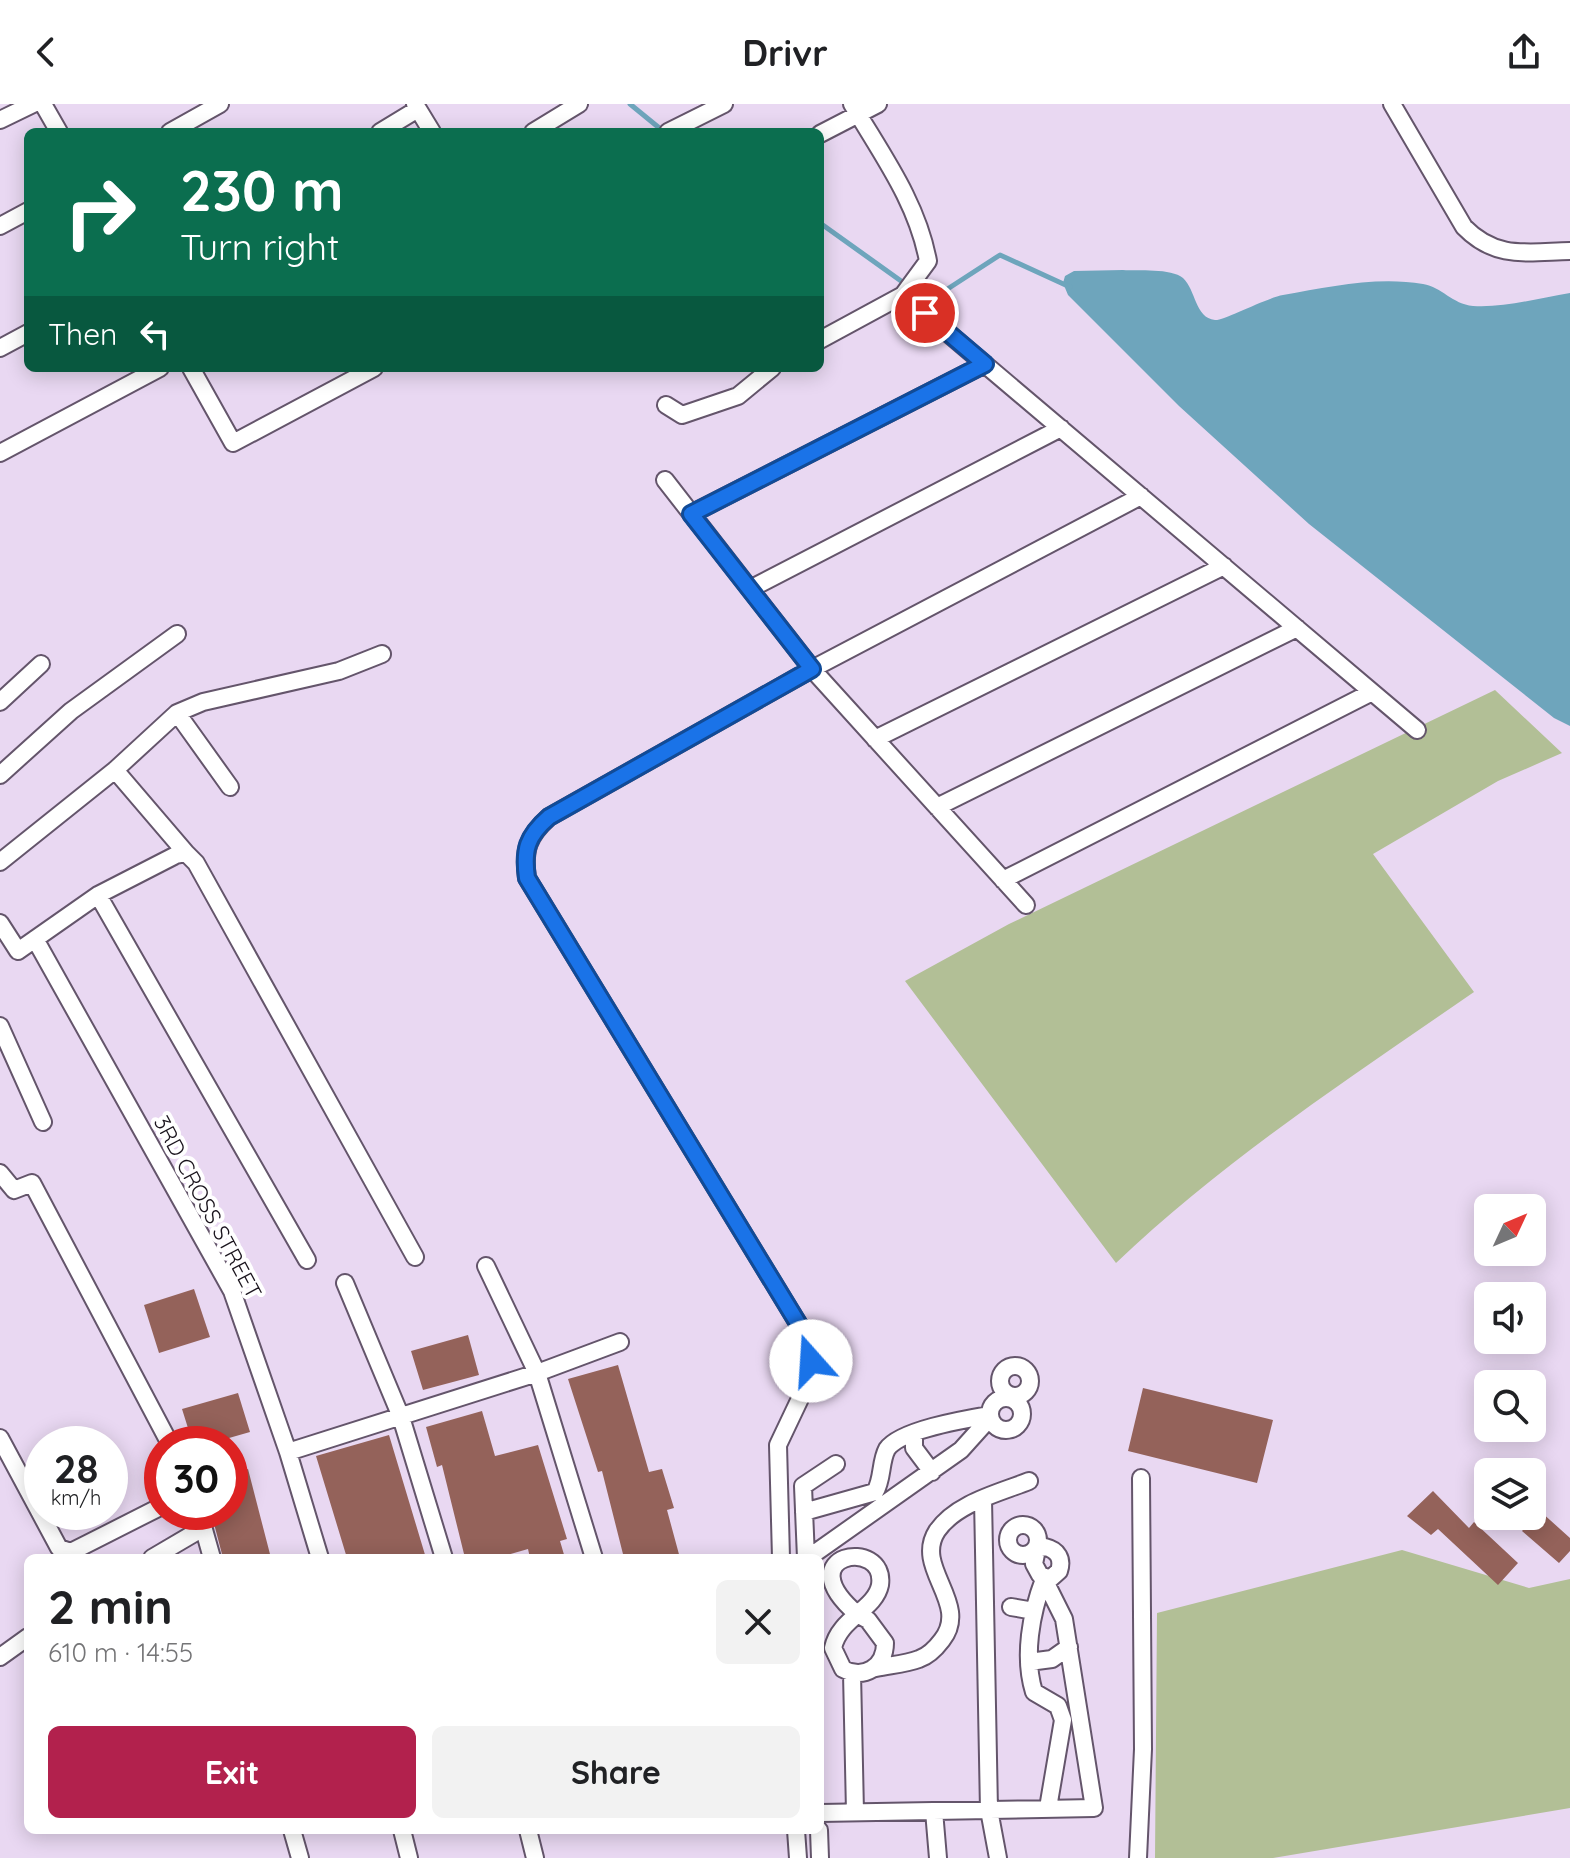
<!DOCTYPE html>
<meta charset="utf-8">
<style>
:root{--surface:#fff;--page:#f2f2f2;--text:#202124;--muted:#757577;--accent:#b2214d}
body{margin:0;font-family:Quicksand,sans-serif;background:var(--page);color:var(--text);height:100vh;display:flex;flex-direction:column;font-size:30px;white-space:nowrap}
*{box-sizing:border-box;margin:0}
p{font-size:26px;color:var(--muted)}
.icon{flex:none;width:44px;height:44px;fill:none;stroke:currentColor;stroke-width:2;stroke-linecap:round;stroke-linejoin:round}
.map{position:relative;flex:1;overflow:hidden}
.side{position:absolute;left:24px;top:1450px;width:800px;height:280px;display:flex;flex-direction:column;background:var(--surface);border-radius:12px;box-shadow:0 4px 20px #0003}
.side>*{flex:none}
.guide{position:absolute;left:24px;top:24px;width:800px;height:244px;border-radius:12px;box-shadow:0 4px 20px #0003;background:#0b6e4f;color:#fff;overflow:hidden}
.needle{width:52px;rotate:46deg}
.fabs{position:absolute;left:1474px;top:1090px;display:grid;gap:16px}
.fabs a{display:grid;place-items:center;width:72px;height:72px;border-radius:12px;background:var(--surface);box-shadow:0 4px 20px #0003;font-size:40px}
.speed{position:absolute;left:24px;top:1322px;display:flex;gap:16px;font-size:40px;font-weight:700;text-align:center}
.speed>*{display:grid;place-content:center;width:104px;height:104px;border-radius:50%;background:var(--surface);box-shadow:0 4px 20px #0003;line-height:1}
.speed small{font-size:20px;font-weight:400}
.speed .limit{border:12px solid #d22;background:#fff;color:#111}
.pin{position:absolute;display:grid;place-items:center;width:68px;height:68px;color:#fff;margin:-34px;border:4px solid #fff;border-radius:50%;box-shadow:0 2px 8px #0007}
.me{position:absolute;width:88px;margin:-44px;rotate:341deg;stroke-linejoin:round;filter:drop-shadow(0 0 6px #0008)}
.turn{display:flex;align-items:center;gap:28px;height:168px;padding:0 24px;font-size:36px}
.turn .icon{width:104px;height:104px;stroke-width:2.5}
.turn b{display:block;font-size:56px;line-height:68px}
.then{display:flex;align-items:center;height:76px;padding:0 24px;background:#0003;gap:16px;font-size:30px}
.round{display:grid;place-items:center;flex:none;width:84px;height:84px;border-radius:12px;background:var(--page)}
.overview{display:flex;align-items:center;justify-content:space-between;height:136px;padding:0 24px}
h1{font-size:48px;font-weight:800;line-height:60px}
.cta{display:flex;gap:16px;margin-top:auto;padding:16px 24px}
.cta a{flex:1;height:92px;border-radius:12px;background:var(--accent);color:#fff;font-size:32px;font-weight:800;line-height:92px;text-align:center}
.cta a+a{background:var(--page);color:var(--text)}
header{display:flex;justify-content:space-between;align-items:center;height:104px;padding:0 24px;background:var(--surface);font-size:36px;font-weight:800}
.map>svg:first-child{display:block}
.green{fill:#b2bf96}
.water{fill:#6ea5bc}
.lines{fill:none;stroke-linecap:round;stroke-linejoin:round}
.stream{stroke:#6ea5bc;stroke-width:5}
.building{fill:#94625a}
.minor-casing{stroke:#64556b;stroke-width:20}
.minor{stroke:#fff;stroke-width:16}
.route-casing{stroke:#114b97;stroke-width:20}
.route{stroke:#1a73e8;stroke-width:14}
.labels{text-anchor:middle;stroke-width:8;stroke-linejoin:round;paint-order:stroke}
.street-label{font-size:22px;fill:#19131c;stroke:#fff}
</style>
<header><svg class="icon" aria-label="back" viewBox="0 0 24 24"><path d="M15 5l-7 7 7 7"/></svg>Drivr<svg class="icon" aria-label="share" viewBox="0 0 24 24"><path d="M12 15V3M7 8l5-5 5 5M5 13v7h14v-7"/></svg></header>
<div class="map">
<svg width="1570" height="1754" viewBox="0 0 1570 1754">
<rect width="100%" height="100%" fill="#e9d8f2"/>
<path class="green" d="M1495,586l67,63 -64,28 -125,73 101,138c-123,85 -250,168 -358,271l-211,-282 104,-57z
M1402,1446l127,38 41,-9v229l-297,50h-118l2,-245z"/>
<path class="water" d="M1123,166c15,1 48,-2 60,8 13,12 12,40 32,42 8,1 51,-22 68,-25 45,-8 94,-19 140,-11 19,3 29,20 50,22 31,2 66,-8 97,-13v433l-16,-8 -245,-194 -130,-118 -111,-111 -5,-12 2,-7 9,-5z"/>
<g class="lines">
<path class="stream" d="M630,0l33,27
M820,119l109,78 71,-46 70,32"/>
</g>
<path class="building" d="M194,1185l16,48 -51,16 -15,-48z
M468,1231l11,40 -56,15 -12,-39z
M618,1261l31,107 13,-3 12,39 -7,2 13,48h-56l-22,-87 -4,1 -30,-93z
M1143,1284l130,32 -16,63 -129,-32z
M238,1289l12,39 -42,12h-15l-11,-35z
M482,1307l13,45 43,-11 29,94 -7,2 5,17h-35l-2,-9 -32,9h-31l-23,-93 -5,2 -11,-40z
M389,1331l37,123h-79l-31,-102z
M248,1365l23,89h-48l-12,-46h19v-38z
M1433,1387l36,37 5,-6 44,41 -20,22 -60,-56 -7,6 -24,-19z
M1540,1407l30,27v13l-11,12 -37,-32z"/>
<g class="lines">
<g class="minor-casing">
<path id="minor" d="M43,0l16,28
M852,0c30,51 65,98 76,157l-25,34 514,435
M1392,0l72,123c32,33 64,25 106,24
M418,5l14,23
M0,16l33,-16
M170,28l50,-28
M380,28l38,-23 -3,-5
M533,28l46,-28
M668,28l56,-28
M820,30l58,-30
M0,122l28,-15
M820,236l83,-45
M0,244l28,-15
M191,264l42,75 141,-75
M666,301l16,10 56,-19 34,-28
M0,349l160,-85
M665,376l147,189 214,236
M691,410l294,-150
M750,485l311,-161
M0,598l41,-38
M177,609l53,74
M875,635l349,-173
M115,666l71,83
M0,671l71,-64 106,-77
M937,703l360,-179
M0,758l115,-92 62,-57 26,-11 136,-31 43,-17
M1003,776l369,-188
M98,791l209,365
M0,819l18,28 80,-56 78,-40 10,-2 10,10 219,394
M35,835l197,352 56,161 32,106
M0,922l43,96
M0,1069l14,17 18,-7 138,261
M486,1162l51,107 57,185
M345,1179l56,134 43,141
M1000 1277a15 15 0 1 1 30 0a15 15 0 1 1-30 0Z
M990 1310a16 16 0 1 1 32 0a16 16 0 1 1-32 0Z
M914,1330v14l18,24
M0,1334l59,110 12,4 91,-46
M288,1348l249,-79 83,-31
M983,1395l6,311 9,48
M199,1408l13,46
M804,1408l71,-20c8,-13 5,-30 12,-43 13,-19 79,-30 102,-34
M1008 1436a15 15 0 1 1 30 0a15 15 0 1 1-30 0Z
M1045,1443c13,3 18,12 14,24l-9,8 -10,-4 -6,-11 3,-15z
M152,1454l51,-30
M781,1454l-3,-113 28,-59 4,-43 -283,-465c-4,-28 1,-42 22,-61l263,-148 329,-173
M806,1454l-3,-72 33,-22
M808,1454l153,-108 27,-30
M1044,1475c-13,34 -21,78 -10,113l24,14 5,14 -15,88
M1011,1503l23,4
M857,1510l11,6 17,23c0,24 -21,37 -42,26l-10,-21c6,-30 42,-38 47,-63 7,-48 -94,-32 -23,29
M0,1553l28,-20
M1029,1558l23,-3 17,-12
M876,1564c14,-3 30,-4 43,-9 9,-3 17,-11 23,-19 29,-37 -29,-72 -5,-109 19,-28 62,-38 92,-50
M852,1569l3,139
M934,1707l4,47
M820,1709l274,-5 -30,-189 -20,-40
M292,1726l8,28
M402,1726l7,28
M528,1726l7,28
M796,1726l2,28
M819,1726l1,28
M1138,1754l5,-109 -2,-271"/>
</g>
<use href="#minor" class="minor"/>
</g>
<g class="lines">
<g class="route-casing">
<path id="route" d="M811,1257l-1,-18 -283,-465c-4,-28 0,-42 22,-61l263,-148 -121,-155 294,-150 -60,-51"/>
</g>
<use href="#route" class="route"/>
</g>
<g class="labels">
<g class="street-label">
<text transform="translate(208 1103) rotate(62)" y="8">3RD CROSS STREET</text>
</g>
</g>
</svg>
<div class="fabs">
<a><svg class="needle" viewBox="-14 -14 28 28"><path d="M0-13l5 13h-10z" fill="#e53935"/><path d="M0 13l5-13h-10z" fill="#757577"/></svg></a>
<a><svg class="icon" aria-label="sound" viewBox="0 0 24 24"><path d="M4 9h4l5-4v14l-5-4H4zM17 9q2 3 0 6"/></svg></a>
<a><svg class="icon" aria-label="search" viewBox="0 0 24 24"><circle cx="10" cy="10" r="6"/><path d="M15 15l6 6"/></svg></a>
<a><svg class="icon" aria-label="layers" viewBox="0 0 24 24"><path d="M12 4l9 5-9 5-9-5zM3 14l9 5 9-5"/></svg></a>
</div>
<div class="speed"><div>28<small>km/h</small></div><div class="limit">30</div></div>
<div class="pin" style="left:925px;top:209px;background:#d93025"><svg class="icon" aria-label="arrive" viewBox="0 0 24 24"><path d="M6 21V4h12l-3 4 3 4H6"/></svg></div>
<svg class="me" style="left:811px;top:1257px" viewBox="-20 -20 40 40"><circle r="19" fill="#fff"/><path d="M0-13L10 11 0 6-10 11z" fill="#1a73e8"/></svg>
<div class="guide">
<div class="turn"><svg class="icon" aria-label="right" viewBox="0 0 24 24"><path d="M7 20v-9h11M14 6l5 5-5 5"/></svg><div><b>230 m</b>Turn right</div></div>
<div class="then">Then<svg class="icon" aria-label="left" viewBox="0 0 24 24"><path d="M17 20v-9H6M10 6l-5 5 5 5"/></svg></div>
</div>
<section class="side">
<div class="overview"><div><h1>2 min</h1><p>610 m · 14:55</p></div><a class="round"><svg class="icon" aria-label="close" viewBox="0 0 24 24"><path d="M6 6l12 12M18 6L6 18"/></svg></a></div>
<div class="cta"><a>Exit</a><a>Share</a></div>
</section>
</div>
